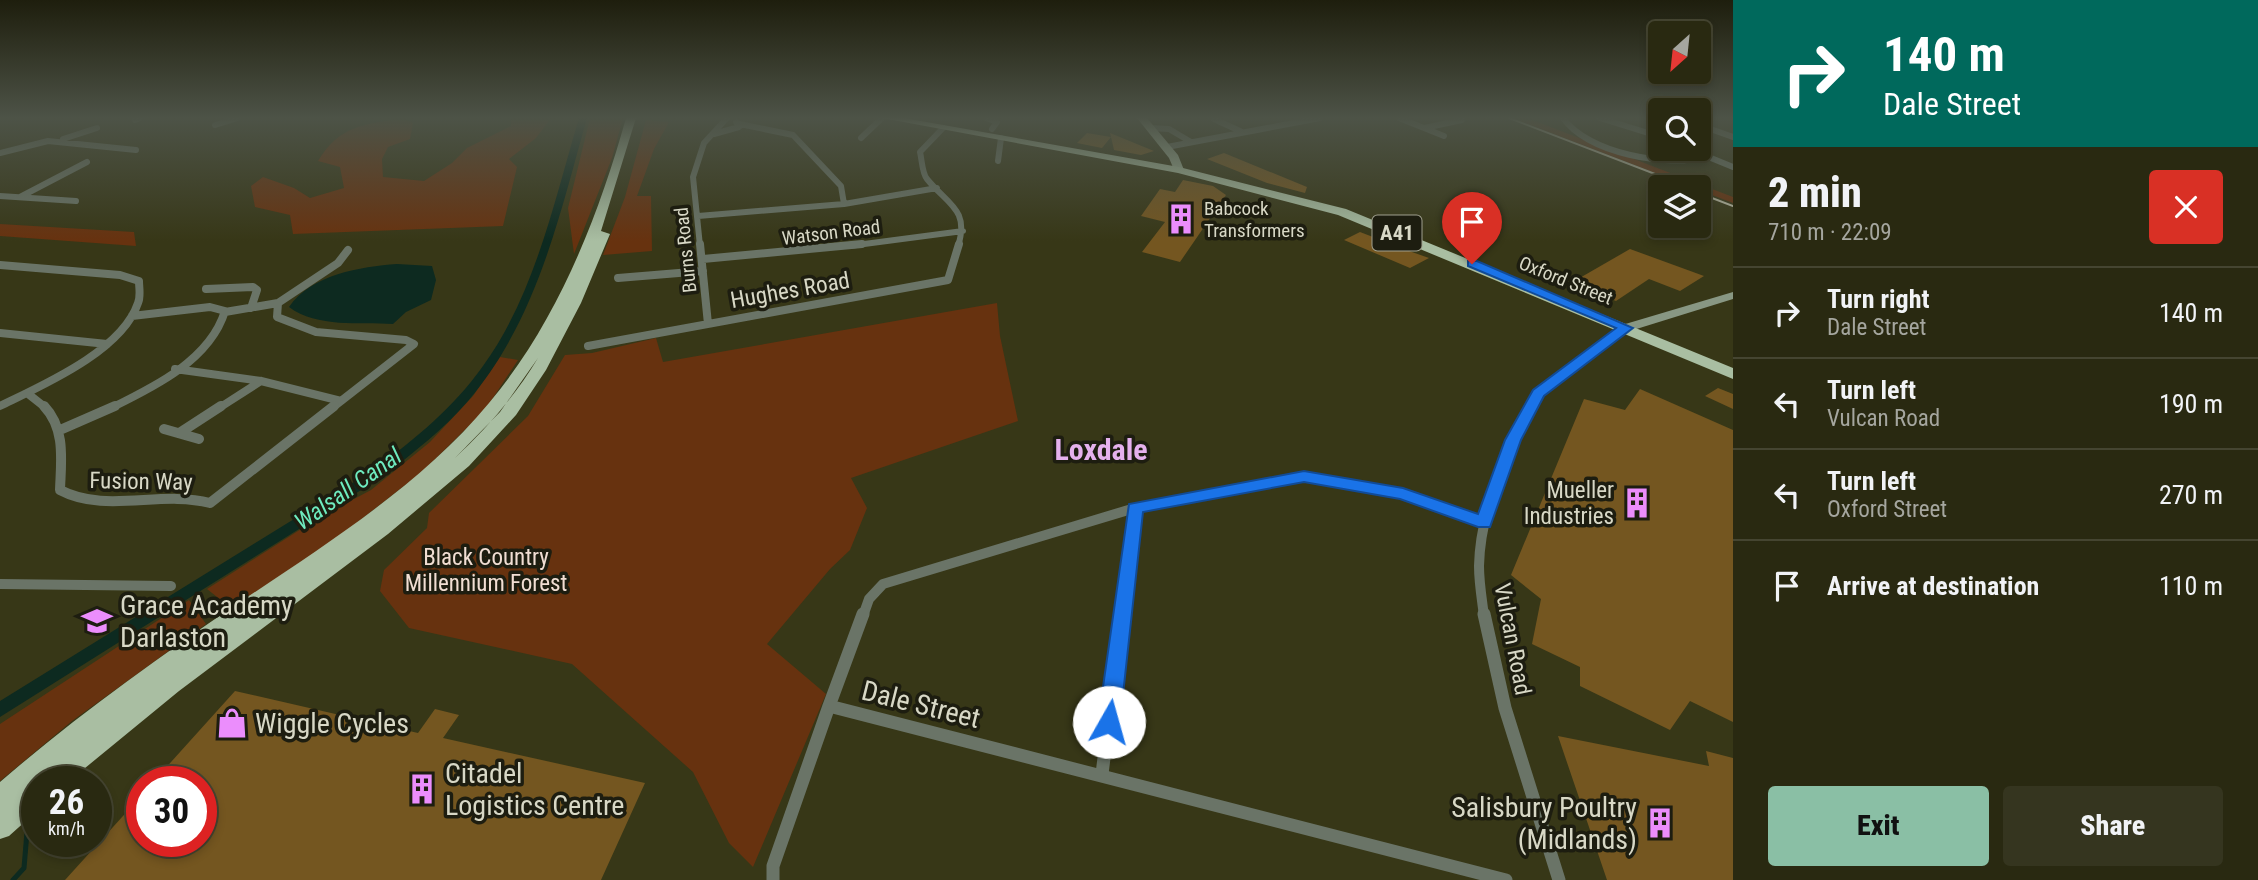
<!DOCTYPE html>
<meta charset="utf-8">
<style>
:root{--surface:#292911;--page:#35351f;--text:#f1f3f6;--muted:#a5a69f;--line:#454531;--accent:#8abfa5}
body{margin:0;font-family:"Roboto Condensed",sans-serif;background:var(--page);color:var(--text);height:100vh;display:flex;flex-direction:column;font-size:26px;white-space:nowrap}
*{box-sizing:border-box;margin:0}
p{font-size:23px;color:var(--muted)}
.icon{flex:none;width:38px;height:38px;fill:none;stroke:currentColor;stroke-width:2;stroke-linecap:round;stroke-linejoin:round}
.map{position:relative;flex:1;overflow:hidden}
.drawer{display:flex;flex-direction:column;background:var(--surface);width:525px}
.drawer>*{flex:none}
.guide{background:#00695c;color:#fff;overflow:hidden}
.needle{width:46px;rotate:207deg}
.tools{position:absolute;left:1648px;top:21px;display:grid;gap:14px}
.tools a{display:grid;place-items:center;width:63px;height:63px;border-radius:7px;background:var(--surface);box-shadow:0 4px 10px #0003,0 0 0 2px var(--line);font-size:35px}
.speed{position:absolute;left:21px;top:766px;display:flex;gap:14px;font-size:35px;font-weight:700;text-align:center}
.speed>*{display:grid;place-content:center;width:91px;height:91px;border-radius:50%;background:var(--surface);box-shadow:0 4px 10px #0003,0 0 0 2px var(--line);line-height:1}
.speed small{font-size:18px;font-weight:400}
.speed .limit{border:10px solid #d22;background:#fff;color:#111}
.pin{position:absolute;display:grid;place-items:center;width:60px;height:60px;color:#fff;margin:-72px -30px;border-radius:50% 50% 50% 0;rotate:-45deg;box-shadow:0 0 7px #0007}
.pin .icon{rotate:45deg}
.me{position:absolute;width:77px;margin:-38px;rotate:7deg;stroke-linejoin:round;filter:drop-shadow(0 0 5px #0008)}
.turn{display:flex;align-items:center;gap:24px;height:147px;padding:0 35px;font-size:32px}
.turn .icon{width:91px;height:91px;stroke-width:2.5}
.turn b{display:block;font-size:49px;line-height:60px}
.round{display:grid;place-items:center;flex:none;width:74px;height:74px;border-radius:7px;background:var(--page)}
.summary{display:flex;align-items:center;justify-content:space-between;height:119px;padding:0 35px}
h1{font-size:42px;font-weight:800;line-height:52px}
.action{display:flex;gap:14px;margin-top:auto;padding:14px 35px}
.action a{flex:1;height:80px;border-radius:7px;background:var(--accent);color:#111;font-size:28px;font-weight:800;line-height:80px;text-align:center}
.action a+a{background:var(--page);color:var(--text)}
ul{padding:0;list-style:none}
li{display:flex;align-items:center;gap:21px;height:91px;padding:0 35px;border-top:2px solid var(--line)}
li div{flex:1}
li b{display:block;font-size:26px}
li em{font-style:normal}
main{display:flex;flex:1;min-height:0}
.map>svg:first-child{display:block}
.green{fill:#67320f}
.water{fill:#0d2a20}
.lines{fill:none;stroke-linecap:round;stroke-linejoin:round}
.stream{stroke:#0d2a20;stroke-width:5}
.canal{fill:#0d2a20;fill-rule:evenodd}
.building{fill:#745620}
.minor-far3{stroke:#6a7467;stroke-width:6}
.minor-far2{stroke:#6a7467;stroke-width:8}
.minor-far1{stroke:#6a7467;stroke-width:10}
.minor{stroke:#6a7467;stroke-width:13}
.secondary{fill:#889783;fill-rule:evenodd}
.primary{fill:#9fb299;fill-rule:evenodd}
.trunk{fill:#a9bea2;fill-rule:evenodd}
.tram{stroke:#b7b7a2;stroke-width:2}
.route{fill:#1a73e8;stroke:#114b97;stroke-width:2}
.labels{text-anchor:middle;stroke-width:7;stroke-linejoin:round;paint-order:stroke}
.far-poi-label{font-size:19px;fill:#d8d8c6;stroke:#1d1d10;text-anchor:start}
.far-street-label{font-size:19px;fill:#d8d8c6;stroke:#1d1d10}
.shield{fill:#1d1d10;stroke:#a0a08f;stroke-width:2}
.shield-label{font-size:21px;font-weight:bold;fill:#d8d8c6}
.street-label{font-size:23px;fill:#d8d8c6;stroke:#1d1d10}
.poi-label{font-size:23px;fill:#d8d8c6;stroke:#1d1d10;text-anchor:end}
.park-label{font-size:23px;fill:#f1ded3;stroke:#1d1d10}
.water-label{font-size:24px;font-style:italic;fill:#6eebbf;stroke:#1d1d10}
.near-poi-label{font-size:28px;fill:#d8d8c6;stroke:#1d1d10;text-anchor:start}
.near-street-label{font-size:28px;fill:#d8d8c6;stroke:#1d1d10}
.district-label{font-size:30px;font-weight:bold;fill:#e5b1ed;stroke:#1d1d10}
</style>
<main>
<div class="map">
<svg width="1733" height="880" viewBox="0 0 1733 880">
<rect width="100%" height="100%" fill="#373717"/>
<path class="green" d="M402,118l11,5 -3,16 -22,8 -6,12 1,18 41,4 28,-18 15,-15 44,-22v-8h40l-15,20 -27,21 8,8 -14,59 -210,8 -3,-19 -35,-8 -4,-21 12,-9 31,11 16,10 34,-10 -4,-21 -22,-6c22,-36 45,-36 84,-43z
M590,118h33l-11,40 -38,96 -6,-46z
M1512,118h15l206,79v6l-34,-13v-3h-7z
M646,120l23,2 -15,27 -17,47h14l1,55 -49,4 22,-58z
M0,224l134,8 2,14 -136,-10z
M997,303l3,33 18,85 -167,57 16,30 -17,42 -20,19 -63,75 59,50 -73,173 -24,-24 -36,-71 -121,-108 -163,-36 -29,-37 4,-21 43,-42 2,-15 99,-97 37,-61 27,-2 64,-15 7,24z
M500,357l18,3 -33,50 -63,62 -90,70 -101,66 -24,-19 113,-72 51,-27 59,-48 43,-46z
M189,600l17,24 -134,97 -72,60v-57z"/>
<path class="water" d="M397,264l35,2 4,14 -5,20 -25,12 -13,12c-33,-2 -76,4 -104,-17 23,-33 71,-40 108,-43z"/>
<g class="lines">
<path class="stream" d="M13,880l11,-12 3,-36"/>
<path class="canal" d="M579,118h8c-28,99 -50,202 -119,283 -24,28 -54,51 -83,74l-385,242v-16l375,-232c40,-30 79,-62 108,-103 52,-72 71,-164 96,-248z"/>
</g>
<path class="building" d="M1087,133l24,4 -1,-4 44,18 -13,4 -27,-5 -3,-13 -9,11 -25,-5z
M1224,153l83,34 -2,6 -38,-10 -60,-24z
M1183,180l30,6 13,9 -46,67 -38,-10 23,-30 -24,-6 19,-27 15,3z
M1360,232l52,20 17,6 -19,10 -66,-28z
M1630,249l74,27 -24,15 -31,-12 -33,22 -45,-18z
M1718,388l15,6v15l-28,-13z
M1640,389l93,41v292l-43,-21 -20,29 -90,-44v-19l-48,-23 9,-45 -30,-24 73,-176 41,11z
M235,691l183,42 17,-24 24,6 -16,23 202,45 -44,97h-536l77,-85v47h59v-60h-48z
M1558,736l151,30 -3,-15 27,7v122h-126z"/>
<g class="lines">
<path class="minor-far3" d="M986,118l11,4 -5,7
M1399,118l45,18
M1563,118c26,36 103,49 143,39
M1600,118l61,19
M1214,119l26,12
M135,120l5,-2
M740,124l53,11 48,51 3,18
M215,125l23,-7
M1699,125l34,12
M943,128l-23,24c2,8 2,21 7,27 20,25 43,30 31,67
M1151,128l18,1 22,13
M1424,128l38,-8
M714,134l25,-7 -3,-5
M861,138l21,-20
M63,139l34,-11
M1167,147l153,-29
M1689,149l44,18
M0,153l48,-12 88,9
M998,161l3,-23
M0,196l76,5
M20,197l67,-35
M698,216l146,-12 93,-16
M700,246l-7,-69 11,-34 23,-25
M849,246l114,-15"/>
<path class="minor-far2" d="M700,244l8,80
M703,259l159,-15
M0,265l120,10 19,6c0,7 2,15 -1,22 -16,48 -95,82 -138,103
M618,278l85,-7
M206,289l47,-2 4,3 -6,18
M278,303l-1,14 39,15 90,8 8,4 -73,57
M225,312l53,-9 60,-40 10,-13
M0,333l107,11
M588,346l360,-66 11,-36
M175,369l86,12 80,20 -9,7
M27,393l19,15
M111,408c43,-21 99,-48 114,-97l-15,-4 -78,9
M219,408l42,-27
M1530,408l8,-14 88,-66"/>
<path class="minor-far1" d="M44,406c22,23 17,55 16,84 45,24 101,0 150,13l124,-97
M164,429l35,10
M60,430l55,-24
M181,432l40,-26
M0,584l171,2
M863,616l6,-17 14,-15 252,-76 169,-31 99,17 81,28
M1122,616l13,-108
M1484,616c-2,-16 -5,-33 -5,-50 1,-55 26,-112 52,-160"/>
<path class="minor" d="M863,614l-34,92 677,174
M1484,614l21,94 54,172
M1102,774l20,-160
M773,880v-14l56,-160"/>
<path class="secondary" d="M1733,292v7l-103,32 -4,1 -6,-4 2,-3z"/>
<path class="primary" d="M1137,118h10l31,37 6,15 -1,2h-8l-6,-14z"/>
<path class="trunk" d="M626,118h10l-35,113 9,3 -29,69 -35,67 -30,45 -47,51 -81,68 -209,157 -111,91h-30l1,-2 -5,3 3,-1v29l-28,25 -9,3v-57c75,-65 155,-122 237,-178 88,-59 184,-119 252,-201 68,-81 109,-185 137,-285zM538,358c-23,38 -51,70 -83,100l45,-46z
M882,118h22l275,49 167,42 387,159v11l-395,-164 -160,-42z"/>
<path class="tram" d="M1509,118l180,69
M1699,193l34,13"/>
</g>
<linearGradient id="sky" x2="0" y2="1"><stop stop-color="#1e1e0d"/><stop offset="0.49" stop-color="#4d5347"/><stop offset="1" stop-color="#4d5347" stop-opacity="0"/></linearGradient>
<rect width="1733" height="241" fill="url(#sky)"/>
<path class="route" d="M1468,261h9l156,67 -89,68 -23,44 -31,87h-12l-78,-28 -96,-17 -161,30 -23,210 -4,7 -7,2 -8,-2 -3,-7 31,-218 175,-33 99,17 75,26 27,-74 28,-50 83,-62 -148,-62z"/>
<defs>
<g id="building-bare" transform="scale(2.415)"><path d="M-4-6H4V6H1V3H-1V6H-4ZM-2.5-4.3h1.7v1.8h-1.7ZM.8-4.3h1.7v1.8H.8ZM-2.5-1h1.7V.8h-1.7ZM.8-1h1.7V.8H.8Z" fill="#eb8dfc" stroke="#1d1d10" stroke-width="2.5" paint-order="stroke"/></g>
<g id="school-bare" transform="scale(2.415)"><path d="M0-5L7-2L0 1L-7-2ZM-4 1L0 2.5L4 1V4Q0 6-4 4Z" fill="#eb8dfc" stroke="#1d1d10" stroke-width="2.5" paint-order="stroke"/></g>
<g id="shop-bare" transform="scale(2.415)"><path d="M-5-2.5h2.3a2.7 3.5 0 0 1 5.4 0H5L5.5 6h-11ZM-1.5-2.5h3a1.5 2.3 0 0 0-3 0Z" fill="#eb8dfc" stroke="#1d1d10" stroke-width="2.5" paint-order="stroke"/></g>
</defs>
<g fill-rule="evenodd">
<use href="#building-bare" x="1181" y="219"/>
<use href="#building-bare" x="1637" y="503"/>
<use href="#school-bare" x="97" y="621"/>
<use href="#shop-bare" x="232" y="723"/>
<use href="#building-bare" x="422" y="789"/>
<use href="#building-bare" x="1660" y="823"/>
</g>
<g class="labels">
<g class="far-poi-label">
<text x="1204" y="215">Babcock<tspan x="1204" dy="22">Transformers</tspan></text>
</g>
<g class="far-street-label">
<text transform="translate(831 232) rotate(-7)" y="7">Watson Road</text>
<text transform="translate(685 250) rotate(-96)" y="7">Burns Road</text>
<text transform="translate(1566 280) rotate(22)" y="7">Oxford Street</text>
</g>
<rect class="shield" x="1372.5" y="215.5" width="49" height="35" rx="5"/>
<g class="shield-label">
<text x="1397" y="240">A41</text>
</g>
<g class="street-label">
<text transform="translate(790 290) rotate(-10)" y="8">Hughes Road</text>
<text transform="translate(141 481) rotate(1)" y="8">Fusion Way</text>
<text transform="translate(1513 639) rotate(79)" y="8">Vulcan Road</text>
</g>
<g class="poi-label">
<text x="1614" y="498">Mueller<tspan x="1614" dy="26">Industries</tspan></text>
</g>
<g class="park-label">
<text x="486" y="565">Black Country<tspan x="486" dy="26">Millennium Forest</tspan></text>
</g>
<g class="water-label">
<text transform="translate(348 489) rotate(-35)" y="8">Walsall Canal</text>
</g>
<g class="near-poi-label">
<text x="120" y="615">Grace Academy<tspan x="120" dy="32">Darlaston</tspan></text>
<text x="255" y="733">Wiggle Cycles</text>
<text x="445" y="783">Citadel<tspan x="445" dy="32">Logistics Centre</tspan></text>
<text x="1637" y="817" text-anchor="end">Salisbury Poultry<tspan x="1637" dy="32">(Midlands)</tspan></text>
</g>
<g class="near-street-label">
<text transform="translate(921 704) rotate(14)" y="10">Dale Street</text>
</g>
<g class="district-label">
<text x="1101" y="460">Loxdale</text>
</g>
</g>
</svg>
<div class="tools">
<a><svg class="needle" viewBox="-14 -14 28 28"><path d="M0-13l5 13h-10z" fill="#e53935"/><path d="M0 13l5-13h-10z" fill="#a5a69f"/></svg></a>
<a><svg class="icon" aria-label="search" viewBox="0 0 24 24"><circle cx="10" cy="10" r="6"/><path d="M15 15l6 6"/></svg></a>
<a><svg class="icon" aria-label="layers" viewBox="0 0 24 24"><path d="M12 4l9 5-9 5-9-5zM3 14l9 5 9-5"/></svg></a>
</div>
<div class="speed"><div>26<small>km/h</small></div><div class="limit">30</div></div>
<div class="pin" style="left:1472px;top:264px;background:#d93025"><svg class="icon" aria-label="arrive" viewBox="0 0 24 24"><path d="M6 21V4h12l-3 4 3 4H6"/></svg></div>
<svg class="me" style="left:1109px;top:722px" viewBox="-20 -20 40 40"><circle r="19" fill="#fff"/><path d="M0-13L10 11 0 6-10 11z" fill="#1a73e8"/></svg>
</div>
<section class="drawer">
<div class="guide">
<div class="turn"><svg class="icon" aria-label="right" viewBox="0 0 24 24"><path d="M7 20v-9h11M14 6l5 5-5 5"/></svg><div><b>140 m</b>Dale Street</div></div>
</div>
<div class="summary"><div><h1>2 min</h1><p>710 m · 22:09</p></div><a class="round" style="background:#d93025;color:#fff"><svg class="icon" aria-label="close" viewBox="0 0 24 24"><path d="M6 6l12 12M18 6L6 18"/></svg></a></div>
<ul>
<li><svg class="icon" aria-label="right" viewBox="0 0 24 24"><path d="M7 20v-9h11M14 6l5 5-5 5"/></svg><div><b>Turn right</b><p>Dale Street</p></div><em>140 m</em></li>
<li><svg class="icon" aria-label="left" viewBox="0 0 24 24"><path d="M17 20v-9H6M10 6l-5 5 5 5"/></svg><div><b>Turn left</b><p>Vulcan Road</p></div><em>190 m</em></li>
<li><svg class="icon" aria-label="left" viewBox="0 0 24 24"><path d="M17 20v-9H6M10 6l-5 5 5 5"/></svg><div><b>Turn left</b><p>Oxford Street</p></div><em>270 m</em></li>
<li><svg class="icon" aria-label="arrive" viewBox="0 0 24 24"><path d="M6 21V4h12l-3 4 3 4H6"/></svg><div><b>Arrive at destination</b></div><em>110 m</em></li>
</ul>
<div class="action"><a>Exit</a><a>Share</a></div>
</section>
</main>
